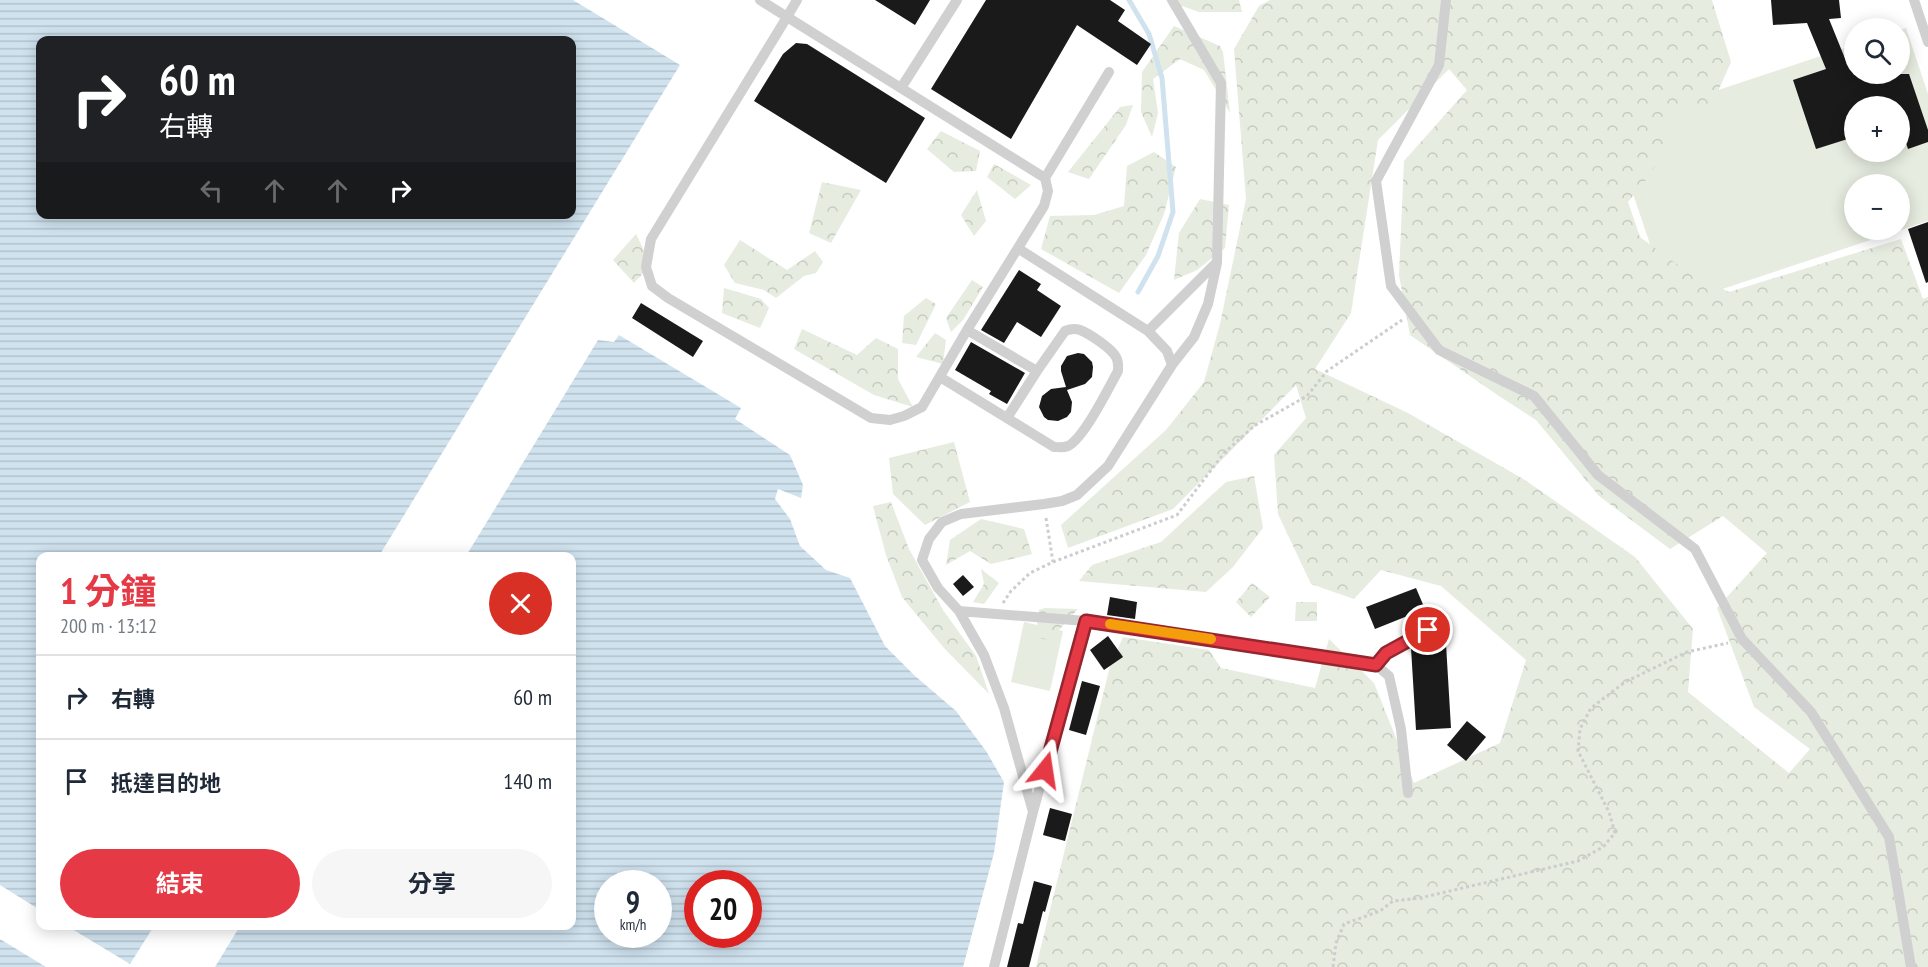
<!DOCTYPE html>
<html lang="zh-TW">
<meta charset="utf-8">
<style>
:root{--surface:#fff;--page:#f6f6f7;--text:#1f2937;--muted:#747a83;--line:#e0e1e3;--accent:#e63946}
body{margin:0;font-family:"PT Sans Narrow","Noto Sans TC",sans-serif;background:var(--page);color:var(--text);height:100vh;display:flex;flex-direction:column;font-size:22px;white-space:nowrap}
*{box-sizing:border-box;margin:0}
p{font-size:20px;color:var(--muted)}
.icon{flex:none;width:33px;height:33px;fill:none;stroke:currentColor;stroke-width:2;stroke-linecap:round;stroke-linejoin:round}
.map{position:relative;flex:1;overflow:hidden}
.sheet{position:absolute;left:36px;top:552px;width:540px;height:378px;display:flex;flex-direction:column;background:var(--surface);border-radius:12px;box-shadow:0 3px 15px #0003}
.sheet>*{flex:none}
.banner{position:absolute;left:36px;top:36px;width:540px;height:183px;border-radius:12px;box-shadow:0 3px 15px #0003;background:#202124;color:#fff;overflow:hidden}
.tools{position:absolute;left:1844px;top:18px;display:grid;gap:12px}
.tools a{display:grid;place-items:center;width:66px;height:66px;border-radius:50%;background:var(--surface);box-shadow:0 3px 15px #0003;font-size:30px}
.speed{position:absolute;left:594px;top:870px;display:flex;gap:12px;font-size:30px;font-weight:700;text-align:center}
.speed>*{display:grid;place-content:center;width:78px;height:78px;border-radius:50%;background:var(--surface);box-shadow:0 3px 15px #0003;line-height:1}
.speed small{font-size:15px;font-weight:400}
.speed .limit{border:9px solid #d22;background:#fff;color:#111}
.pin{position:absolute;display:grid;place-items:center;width:51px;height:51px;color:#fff;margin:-26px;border:3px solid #fff;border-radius:50%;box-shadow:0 2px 6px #0007}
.me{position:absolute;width:66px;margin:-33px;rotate:15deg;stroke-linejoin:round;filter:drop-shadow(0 0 4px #0008)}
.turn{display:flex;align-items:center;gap:21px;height:126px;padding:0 24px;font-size:27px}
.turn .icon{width:78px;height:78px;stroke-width:2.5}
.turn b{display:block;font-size:42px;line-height:51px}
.lanes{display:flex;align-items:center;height:57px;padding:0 24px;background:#0003;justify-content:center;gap:30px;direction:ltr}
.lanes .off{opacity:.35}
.round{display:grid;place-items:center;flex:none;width:63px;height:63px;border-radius:32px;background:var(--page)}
.overview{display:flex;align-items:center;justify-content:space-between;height:102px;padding:0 24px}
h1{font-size:36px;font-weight:700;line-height:45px;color:var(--accent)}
.primary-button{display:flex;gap:12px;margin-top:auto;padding:12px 24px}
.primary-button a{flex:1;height:69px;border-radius:36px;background:var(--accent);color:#fff;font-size:24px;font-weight:700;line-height:69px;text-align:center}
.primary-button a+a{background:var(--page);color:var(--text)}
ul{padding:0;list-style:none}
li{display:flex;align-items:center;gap:18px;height:84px;padding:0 24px;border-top:2px solid var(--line)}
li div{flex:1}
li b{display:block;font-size:22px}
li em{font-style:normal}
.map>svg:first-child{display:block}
.green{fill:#e6ecdf;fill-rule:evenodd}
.forest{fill:url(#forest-crowns);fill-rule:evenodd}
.water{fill:url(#water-rules);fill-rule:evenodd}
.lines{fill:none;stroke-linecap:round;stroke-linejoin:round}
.stream{stroke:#cfe2ee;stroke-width:5}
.building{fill:#1a1a1a}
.path{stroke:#cdcdcd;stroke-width:3;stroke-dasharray:3 3;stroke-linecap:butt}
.lane{stroke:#d0d0d0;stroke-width:10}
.route-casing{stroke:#96252e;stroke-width:15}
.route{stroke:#e63946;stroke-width:10}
.slow{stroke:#f59e0b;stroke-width:10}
</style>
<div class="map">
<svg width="1928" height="967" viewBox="0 0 1928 967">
<defs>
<pattern id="forest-crowns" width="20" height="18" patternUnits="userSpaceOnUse" patternTransform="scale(1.5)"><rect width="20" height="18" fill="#e6ecdf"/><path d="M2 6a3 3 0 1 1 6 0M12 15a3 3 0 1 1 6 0" fill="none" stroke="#c6cbc0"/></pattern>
<pattern id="water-rules" width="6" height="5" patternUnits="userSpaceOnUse" patternTransform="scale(1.5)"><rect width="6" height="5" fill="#cfe2ee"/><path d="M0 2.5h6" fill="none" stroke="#b2c2cd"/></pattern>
</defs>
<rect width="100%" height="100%" fill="#fff"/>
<path class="green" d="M1906,28l22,66v127l-257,85 -61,-180 244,-81v29h45v-44zM1854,106h45v46h-45zM1854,184h45v46h-45z
M1024,622l39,9 -13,60 -39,-9z"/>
<path class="forest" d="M1165,0h74l3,12h-43z
M1270,0h442l19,62 -19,43 -33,5 -13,15 -2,27 -18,28 -18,22 12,35 46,34 43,21 172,-53 22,60 5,-2v670h-892l74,-301 13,-29 86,13 12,18 94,20 14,-49 45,44 40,100 86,-40 26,-83 -85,-74 -60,-16 -27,29 -43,-15 -33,-70 -4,-59 32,-37 -10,-33 -123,124 -105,39 -7,-23 105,-95 38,-48 16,-58 26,-125 -12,-150 25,-43zM1449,69l18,21 -63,71 -5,114 11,60 89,61 37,24 63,76 71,53 53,-33 44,37 -50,55 37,99 56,42 -21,24 -101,-81 5,-63 -58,-72 -110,-77 -117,-67 -93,-44 36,-56 27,-173z
M1174,26l46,20 3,6 7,61 -26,-43 -24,-11 -27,20 5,34 -6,24 -11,-25 1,-40z
M1133,105l-7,20 -37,54 -21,-7 52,-65z
M941,131l39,20 -4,20 -22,1 -27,-23z
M1154,152l22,15 -12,47 -18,41 -27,38 -78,-44 9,-33 44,-1 30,-9 3,-40z
M994,164l37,21 -16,14 -28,-22z
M822,182l39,8 -30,53 -22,-10z
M977,190l9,31 -12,15 -13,-21z
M1200,199l29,6 -4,43 -28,22 -23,10 5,-47z
M636,234l15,31 -17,18 -21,-23z
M740,240l47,30 28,-19 8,11 -7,11 -12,3 -28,22 -12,-8 -29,-7 -11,-18z
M972,280l11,7 -20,33 -12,12 -5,-14z
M724,288l37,11 8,9 -9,20 -38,-15z
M926,298l10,6 -20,41 -14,-2 2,-27z
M802,329l55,26 19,-17 22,11v30l15,28 -39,-12 -80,-46z
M935,333l11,7 -3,24 -27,-7z
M954,442l16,60 -45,23 -32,-31 -4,-36z
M1254,476l9,52 -30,39 -27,25 -127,-11 13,-16 69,-23 65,-60z
M891,502l18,47 34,61 33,46 13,38 -45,-46 -42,-51 -16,-42 -13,-49z
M981,519l43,10 8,25 -41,10 -21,-13 -24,14 4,-25z
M981,569l18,14 -15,21 -11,-2 11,-18z
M1252,583l18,14 -19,20 -15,-15z
M1296,602h21v19h-22z
M1045,608l33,1 -28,31 -15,-2 4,-28z"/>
<path class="water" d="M0,0h573l107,65 -301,491h-339v354l-40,-25zM40,40h532v174h-532z
M619,335l122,73 -6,11 55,36 13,30 -2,13 -23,-9 -3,10 15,20 10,27 26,24 24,8 35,68 29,29 42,36 30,40 18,31 -10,71 -31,114h-748l25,-41h332v-370h-106l132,-216 16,2zM608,884h50v50h-50zM698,884h50v50h-50z
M67,926h87l-24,38z
M0,939l46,28h-46z"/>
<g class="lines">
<path class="stream" d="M1129,0l20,34 13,44 11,134 -15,44 -20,36"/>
</g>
<path class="building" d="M875,0h55l-15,25z
M986,0h124l15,10 -7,11 33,23 -14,21 -60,-40 -66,114 -80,-50z
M1771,0h68l2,18 -12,1 17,42 8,-2v15h55l19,56v12l-20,7 -9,-27v-16h-45v31l-38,12 -23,-69 33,-11 -19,-46 -34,2z
M796,43l11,1 118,74 -39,65 -132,-82 29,-47z
M1928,222v60l-2,1 -18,-54z
M1019,270l22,14 -4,6 24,16 -20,31 -24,-15 -13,21 -23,-13z
M641,303l62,38 -10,16 -61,-39z
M971,342l54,31 -18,31 -18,-10 2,-3 -36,-21z
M1078,353l6,1 8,8 1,5 -1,10 -7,7 -18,6 5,12 -1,10 -4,5 -9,4 -10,-1 -4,-3 -5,-10 3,-11 9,-7 15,-2 -5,-16v-5l6,-10z
M963,575l11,12 -11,9 -10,-12z
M1416,588l9,21 -50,20 -9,-22z
M1110,597l27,5 -2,17 -28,-4z
M1108,636l15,21 -19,13 -14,-20z
M1446,644l5,84 -35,2 -5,-82 5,-3z
M1082,681l18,5 -14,49 -17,-5z
M1467,721l19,16 -20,24 -19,-16z
M1050,808l22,6 -7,27 -22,-6z
M1034,881l18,5 -7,26 -2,-1 -14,56h-22l11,-44 5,1z"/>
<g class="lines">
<path class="path" d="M1046,518l7,44
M1003,603l8,-12 19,-18 23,-11 124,-47 47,-62 30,-27 53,-30 20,-25 75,-51
M1333,967l3,-24 8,-19 36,-13 13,-10 27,-3 158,-37 25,-14 12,-14 -6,-21 -31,-61 2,-22 11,-21 34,-26 62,-30 41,-9"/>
<path class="lane" d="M760,0c95,59 190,119 285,178l3,13 -4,15 -77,124 -45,77 -18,9 -14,4 -19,-2 -203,-120 -16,-12 -6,-19 5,-28 136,-222 10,-17
M1446,0l-7,65 -63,116 15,105 48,64 95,46 64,79 97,74 47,90 69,73 78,125 22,130
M1914,0l14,42
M901,88l56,-88
M1045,178l64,-106
M1019,249l129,82
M1172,365l22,-28 14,-33 9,-41
M940,377l114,70c5,0 9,1 14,-1 16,-8 40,-57 50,-75 0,-5 1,-9 -2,-14 -5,-9 -26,-23 -36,-27 -6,-2 -10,-1 -15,1l-28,40 -70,-41
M1007,418l30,-47
M959,611l127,10 -53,191 -39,155
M1086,621l290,44 13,11 12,53 7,64
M1376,665l10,-12 42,-23
M1033,812l-29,-104 -20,-53 -25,-44 -21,-23 -16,-28 7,-21 13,-17 19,-8 83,-10 18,-3 15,-6 31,-29 64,-101 -5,-14 -19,-20 69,-69 4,-179 -49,-83"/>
</g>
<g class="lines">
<g class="route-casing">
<path id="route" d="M1045,770l41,-149 290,44 10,-12 42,-23"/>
</g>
<use href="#route" class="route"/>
<path class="slow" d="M1110,624l101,15"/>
</g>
</svg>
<div class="tools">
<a><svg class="icon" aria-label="search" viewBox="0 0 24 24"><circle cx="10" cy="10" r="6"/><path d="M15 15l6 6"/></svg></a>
<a>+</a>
<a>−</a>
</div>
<div class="speed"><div>9<small>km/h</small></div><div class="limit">20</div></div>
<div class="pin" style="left:1428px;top:630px;background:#d93025"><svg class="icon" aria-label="arrive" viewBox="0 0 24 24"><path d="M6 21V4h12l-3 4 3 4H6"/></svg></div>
<svg class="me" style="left:1045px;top:770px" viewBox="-20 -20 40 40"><path d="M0-17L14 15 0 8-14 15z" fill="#e63946" stroke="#fff" stroke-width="4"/></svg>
<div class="banner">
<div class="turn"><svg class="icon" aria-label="right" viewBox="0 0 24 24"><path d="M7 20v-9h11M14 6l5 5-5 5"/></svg><div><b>60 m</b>右轉</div></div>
<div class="lanes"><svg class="icon off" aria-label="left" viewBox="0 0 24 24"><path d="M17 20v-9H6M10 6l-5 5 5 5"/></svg><svg class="icon off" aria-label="ahead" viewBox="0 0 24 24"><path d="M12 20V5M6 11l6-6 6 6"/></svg><svg class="icon off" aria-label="ahead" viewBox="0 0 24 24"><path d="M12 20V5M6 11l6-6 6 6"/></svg><svg class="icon" aria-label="right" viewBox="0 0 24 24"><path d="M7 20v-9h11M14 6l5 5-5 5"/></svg></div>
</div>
<section class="sheet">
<div class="overview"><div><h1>1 分鐘</h1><p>200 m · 13:12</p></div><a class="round" style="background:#d93025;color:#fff"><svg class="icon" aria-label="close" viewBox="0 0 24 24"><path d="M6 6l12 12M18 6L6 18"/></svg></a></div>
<ul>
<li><svg class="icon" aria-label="right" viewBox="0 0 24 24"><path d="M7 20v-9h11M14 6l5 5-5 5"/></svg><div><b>右轉</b></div><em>60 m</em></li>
<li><svg class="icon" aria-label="arrive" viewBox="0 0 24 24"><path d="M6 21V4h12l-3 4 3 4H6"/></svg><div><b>抵達目的地</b></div><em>140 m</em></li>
</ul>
<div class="primary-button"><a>結束</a><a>分享</a></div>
</section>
</div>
